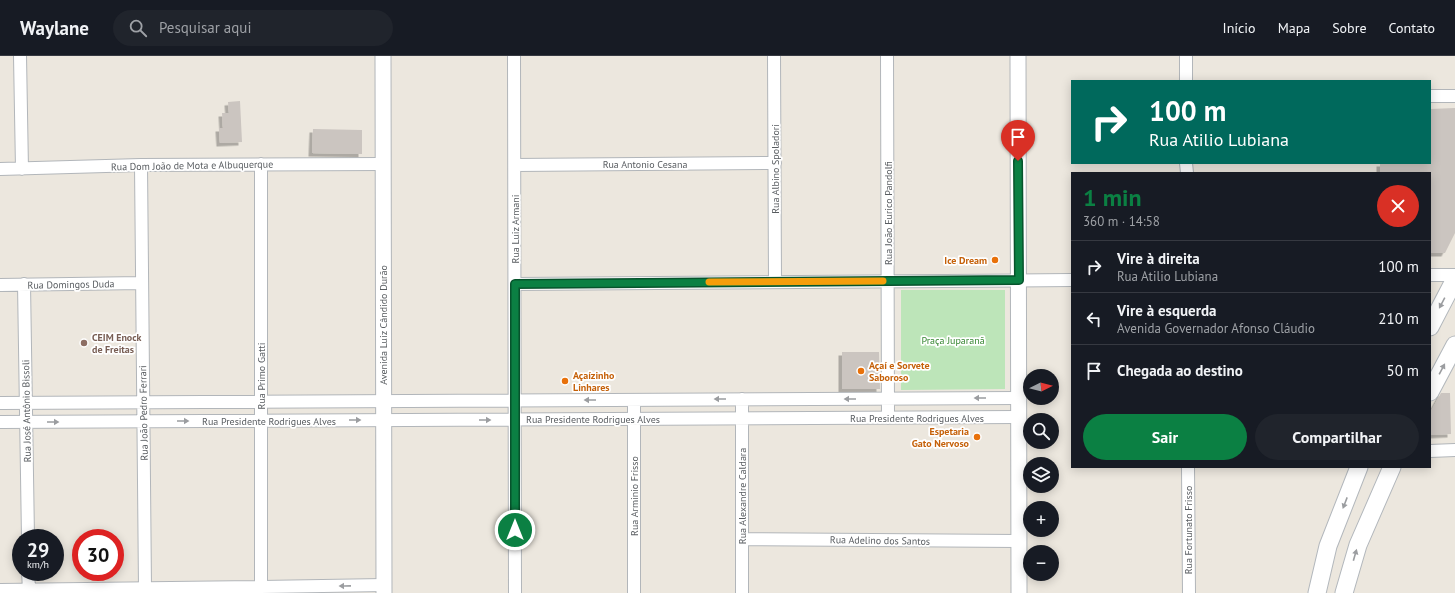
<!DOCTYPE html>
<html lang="pt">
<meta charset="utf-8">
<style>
:root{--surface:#171b24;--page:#20242c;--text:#f1f3f6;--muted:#9ea1a6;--line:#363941;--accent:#0b8043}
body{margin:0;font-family:"PT Sans",sans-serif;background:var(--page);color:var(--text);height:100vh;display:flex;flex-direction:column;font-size:15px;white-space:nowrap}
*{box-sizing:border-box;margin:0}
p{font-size:13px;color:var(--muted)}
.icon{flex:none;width:22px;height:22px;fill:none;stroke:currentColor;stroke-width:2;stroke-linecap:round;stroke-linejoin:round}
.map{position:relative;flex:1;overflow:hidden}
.side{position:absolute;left:1071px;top:116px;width:360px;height:296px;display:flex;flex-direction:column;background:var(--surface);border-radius:0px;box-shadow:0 2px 10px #0003}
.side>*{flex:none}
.guide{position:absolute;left:1071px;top:24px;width:360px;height:84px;border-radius:0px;box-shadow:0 2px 10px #0003;background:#00695c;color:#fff;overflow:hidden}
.needle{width:26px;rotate:84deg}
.tools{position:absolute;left:1023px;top:313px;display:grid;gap:8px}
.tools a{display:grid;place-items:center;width:36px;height:36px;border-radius:50%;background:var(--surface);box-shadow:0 2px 10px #0003;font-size:20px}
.speed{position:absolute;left:12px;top:473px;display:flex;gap:8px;font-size:20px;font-weight:700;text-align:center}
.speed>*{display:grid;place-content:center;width:52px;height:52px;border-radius:50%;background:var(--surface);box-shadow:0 2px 10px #0003;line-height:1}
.speed small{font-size:10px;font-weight:400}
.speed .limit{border:6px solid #d22;background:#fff;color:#111}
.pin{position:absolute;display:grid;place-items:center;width:34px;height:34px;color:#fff;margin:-41px -17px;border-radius:50% 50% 50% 0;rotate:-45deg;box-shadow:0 0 4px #0007}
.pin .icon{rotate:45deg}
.me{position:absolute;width:44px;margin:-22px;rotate:0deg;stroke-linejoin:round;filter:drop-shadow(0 0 3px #0008)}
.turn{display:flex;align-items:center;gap:14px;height:84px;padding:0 12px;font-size:18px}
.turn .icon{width:52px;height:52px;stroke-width:2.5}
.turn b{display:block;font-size:28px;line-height:34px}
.round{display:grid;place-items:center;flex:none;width:42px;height:42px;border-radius:21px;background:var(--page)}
.headline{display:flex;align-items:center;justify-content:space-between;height:68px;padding:0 12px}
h1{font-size:24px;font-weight:800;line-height:30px;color:var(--accent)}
.button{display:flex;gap:8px;margin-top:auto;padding:8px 12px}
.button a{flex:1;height:46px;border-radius:24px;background:var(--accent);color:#fff;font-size:16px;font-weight:800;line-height:46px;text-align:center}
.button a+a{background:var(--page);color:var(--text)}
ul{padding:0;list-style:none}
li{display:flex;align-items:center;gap:12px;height:52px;padding:0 12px;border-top:1px solid var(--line)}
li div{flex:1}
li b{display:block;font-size:15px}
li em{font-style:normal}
header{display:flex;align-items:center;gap:24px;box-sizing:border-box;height:56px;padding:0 20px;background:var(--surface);border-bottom:1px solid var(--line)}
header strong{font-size:19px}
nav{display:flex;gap:22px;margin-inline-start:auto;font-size:14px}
.search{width:280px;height:36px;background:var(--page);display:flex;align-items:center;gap:10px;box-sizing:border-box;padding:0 14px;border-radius:22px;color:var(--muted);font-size:15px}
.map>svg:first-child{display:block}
.green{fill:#bde5b9}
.building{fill:#cbc5c0;filter:url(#shadow)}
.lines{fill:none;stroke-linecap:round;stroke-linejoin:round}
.minor-casing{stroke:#b2b6ba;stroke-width:14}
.tertiary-casing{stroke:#b2b6ba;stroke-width:17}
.secondary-casing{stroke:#b2b7bc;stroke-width:19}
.minor{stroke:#fff;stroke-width:12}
.tertiary{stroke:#fff;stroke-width:15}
.secondary{stroke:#fff;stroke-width:17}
.oneway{fill:#9b9da0}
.route-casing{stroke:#07532c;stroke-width:10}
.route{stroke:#0b8043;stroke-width:7}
.slow{stroke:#f59e0b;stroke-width:7}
.food-dot{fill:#e8710a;stroke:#fff;stroke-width:1.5}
.education-dot{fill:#8d6e63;stroke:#fff;stroke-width:1.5}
.labels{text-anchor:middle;stroke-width:3.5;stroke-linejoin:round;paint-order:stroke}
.street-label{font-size:10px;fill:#585c60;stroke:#fff}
.food-label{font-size:10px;font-weight:bold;fill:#c56008;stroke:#fff;text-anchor:end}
.education-label{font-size:10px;font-weight:bold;fill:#785e54;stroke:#fff;text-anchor:start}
.park-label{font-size:10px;fill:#368631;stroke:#fff}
</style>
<header>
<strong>Waylane</strong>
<div class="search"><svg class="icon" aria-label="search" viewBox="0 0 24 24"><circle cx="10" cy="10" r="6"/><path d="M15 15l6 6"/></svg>Pesquisar aqui</div>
<nav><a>Início</a><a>Mapa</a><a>Sobre</a><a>Contato</a></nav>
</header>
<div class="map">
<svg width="1455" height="537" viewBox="0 0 1455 537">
<defs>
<filter id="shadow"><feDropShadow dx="-3.5" dy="3.5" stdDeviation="0" flood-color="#0004"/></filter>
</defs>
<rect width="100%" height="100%" fill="#ece7de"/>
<path class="green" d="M1005,234v99l-104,1v-100z"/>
<path class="building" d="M240,45l2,41 -22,1 -1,-15h4l-1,-15h7l-1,-11z
M1455,52v125l-10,20h-15v-80h-50v-10h50v-54z
M313,73l49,1v24l-50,-1z
M842,296h37l1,37h-38z
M1441,337h9l1,41 -21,1v-22z"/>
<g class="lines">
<g class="minor-casing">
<path id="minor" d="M20,0l2,113
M514,0l1,537
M774,0l1,226
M887,0l1,362
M1186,0v25
M1430,40h25
M1186,107l1,10
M261,108v423
M141,109l4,423
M515,109l260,-2
M0,113l141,-4 242,-1
M1430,219h25
M24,228l4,254
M515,228l557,-4
M0,229l142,-2
M742,343v194
M634,344v193
M0,347l1019,-5
M0,366l1019,-5
M1430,395l25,-1
M1188,411l1,126
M742,483l277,2
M28,516l1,17
M0,534l261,-3 123,-2"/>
</g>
<g class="tertiary-casing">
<path id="tertiary" d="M383,0l1,537
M1018,0l1,537"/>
</g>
<g class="secondary-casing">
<path id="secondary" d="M1430,271l25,-48
M1430,336l25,-47
M1317,537l11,-47 31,-79
M1344,537l14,-48 34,-78"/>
</g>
<use href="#minor" class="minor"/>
<use href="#tertiary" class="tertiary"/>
<use href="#secondary" class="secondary"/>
</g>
<defs><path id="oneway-solid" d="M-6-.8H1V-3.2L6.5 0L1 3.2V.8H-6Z"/></defs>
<g class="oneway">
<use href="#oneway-solid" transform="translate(1442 247) rotate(118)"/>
<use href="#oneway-solid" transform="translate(1442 313) rotate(-62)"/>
<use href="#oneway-solid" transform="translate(980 342) rotate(180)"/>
<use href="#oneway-solid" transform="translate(720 343) rotate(180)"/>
<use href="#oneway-solid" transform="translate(850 343) rotate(180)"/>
<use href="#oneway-solid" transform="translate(590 344) rotate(180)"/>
<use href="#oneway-solid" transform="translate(355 364)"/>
<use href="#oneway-solid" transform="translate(485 364)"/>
<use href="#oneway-solid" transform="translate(183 365)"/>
<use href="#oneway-solid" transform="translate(53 366)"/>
<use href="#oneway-solid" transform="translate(1345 447) rotate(111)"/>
<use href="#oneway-solid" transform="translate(1355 499) rotate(-74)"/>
<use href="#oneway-solid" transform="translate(345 530) rotate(179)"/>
</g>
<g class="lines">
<g class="route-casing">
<path id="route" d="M515,474v-246l504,-4 -1,-119"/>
</g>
<use href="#route" class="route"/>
<path class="slow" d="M709,226l174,-1"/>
</g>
<g class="food-dot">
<circle cx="995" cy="204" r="4"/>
<circle cx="861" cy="315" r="4"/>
<circle cx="565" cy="325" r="4"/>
<circle cx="977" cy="381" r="4"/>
</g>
<circle class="education-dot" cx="84" cy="287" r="4"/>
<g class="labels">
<g class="street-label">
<text x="645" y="112">Rua Antonio Cesana</text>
<text transform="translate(192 109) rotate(-1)" y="4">Rua Dom João de Mota e Albuquerque</text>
<text transform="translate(775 113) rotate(-90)" y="4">Rua Albino Spoladori</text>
<text transform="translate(888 157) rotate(-90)" y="4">Rua João Eurico Pandolfi</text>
<text transform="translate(515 173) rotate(-90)" y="4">Rua Luiz Armani</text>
<text transform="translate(71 228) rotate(-1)" y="4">Rua Domingos Duda</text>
<text transform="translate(383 269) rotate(-90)" y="4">Avenida Luiz Cândido Durão</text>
<text transform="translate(261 320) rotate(-90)" y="4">Rua Primo Gatti</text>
<text transform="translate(26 355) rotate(-91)" y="4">Rua José Antônio Bissoli</text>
<text transform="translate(143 357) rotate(-91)" y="4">Rua João Pedro Ferrari</text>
<text x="917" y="366">Rua Presidente Rodrigues Alves</text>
<text x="593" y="367">Rua Presidente Rodrigues Alves</text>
<text x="269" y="369">Rua Presidente Rodrigues Alves</text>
<text transform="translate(634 440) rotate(-90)" y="4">Rua Arminio Frisso</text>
<text transform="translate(742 440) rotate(-90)" y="4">Rua Alexandre Caldara</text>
<text transform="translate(1188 474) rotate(-90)" y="4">Rua Fortunato Frisso</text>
<text transform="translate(880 484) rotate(1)" y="4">Rua Adelino dos Santos</text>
</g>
<g class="food-label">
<text x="987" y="208">Ice Dream</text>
<text x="869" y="313" text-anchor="start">Açaí e Sorvete<tspan x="869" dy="12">Saboroso</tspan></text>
<text x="573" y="323" text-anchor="start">Açaízinho<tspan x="573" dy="12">Linhares</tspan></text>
<text x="969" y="379">Espetaria<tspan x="969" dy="12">Gato Nervoso</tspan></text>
</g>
<g class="education-label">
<text x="92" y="285">CEIM Enock<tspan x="92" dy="12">de Freitas</tspan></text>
</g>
<g class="park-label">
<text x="953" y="288">Praça Juparanã</text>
</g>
</g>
</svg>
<div class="tools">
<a><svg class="needle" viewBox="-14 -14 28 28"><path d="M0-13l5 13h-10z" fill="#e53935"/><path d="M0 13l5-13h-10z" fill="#9ea1a6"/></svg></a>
<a><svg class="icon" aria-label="search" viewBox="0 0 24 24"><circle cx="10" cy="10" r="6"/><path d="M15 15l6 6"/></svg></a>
<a><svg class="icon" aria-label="layers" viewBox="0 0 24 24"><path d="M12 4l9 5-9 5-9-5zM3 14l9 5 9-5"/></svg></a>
<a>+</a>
<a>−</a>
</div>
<div class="speed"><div>29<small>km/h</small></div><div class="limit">30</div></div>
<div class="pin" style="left:1018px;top:105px;background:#d93025"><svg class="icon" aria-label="arrive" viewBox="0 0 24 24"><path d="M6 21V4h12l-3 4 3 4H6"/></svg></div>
<svg class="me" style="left:515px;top:474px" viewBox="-20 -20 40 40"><circle r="17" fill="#0b8043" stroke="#fff" stroke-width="3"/><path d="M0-11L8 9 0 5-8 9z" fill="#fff"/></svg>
<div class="guide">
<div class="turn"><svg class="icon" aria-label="right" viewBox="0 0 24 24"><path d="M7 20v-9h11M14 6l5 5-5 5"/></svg><div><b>100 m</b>Rua Atilio Lubiana</div></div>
</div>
<section class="side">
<div class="headline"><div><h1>1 min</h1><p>360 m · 14:58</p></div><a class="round" style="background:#d93025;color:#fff"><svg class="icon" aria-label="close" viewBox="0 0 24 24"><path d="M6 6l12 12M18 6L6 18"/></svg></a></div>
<ul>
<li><svg class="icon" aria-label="right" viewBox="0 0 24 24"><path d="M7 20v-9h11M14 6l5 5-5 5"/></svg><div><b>Vire à direita</b><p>Rua Atilio Lubiana</p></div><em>100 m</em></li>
<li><svg class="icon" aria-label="left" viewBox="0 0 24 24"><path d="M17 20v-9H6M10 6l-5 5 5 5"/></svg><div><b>Vire à esquerda</b><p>Avenida Governador Afonso Cláudio</p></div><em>210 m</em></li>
<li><svg class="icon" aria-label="arrive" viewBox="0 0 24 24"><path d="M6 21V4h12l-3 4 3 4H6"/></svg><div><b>Chegada ao destino</b></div><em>50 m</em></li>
</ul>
<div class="button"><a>Sair</a><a>Compartilhar</a></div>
</section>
</div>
